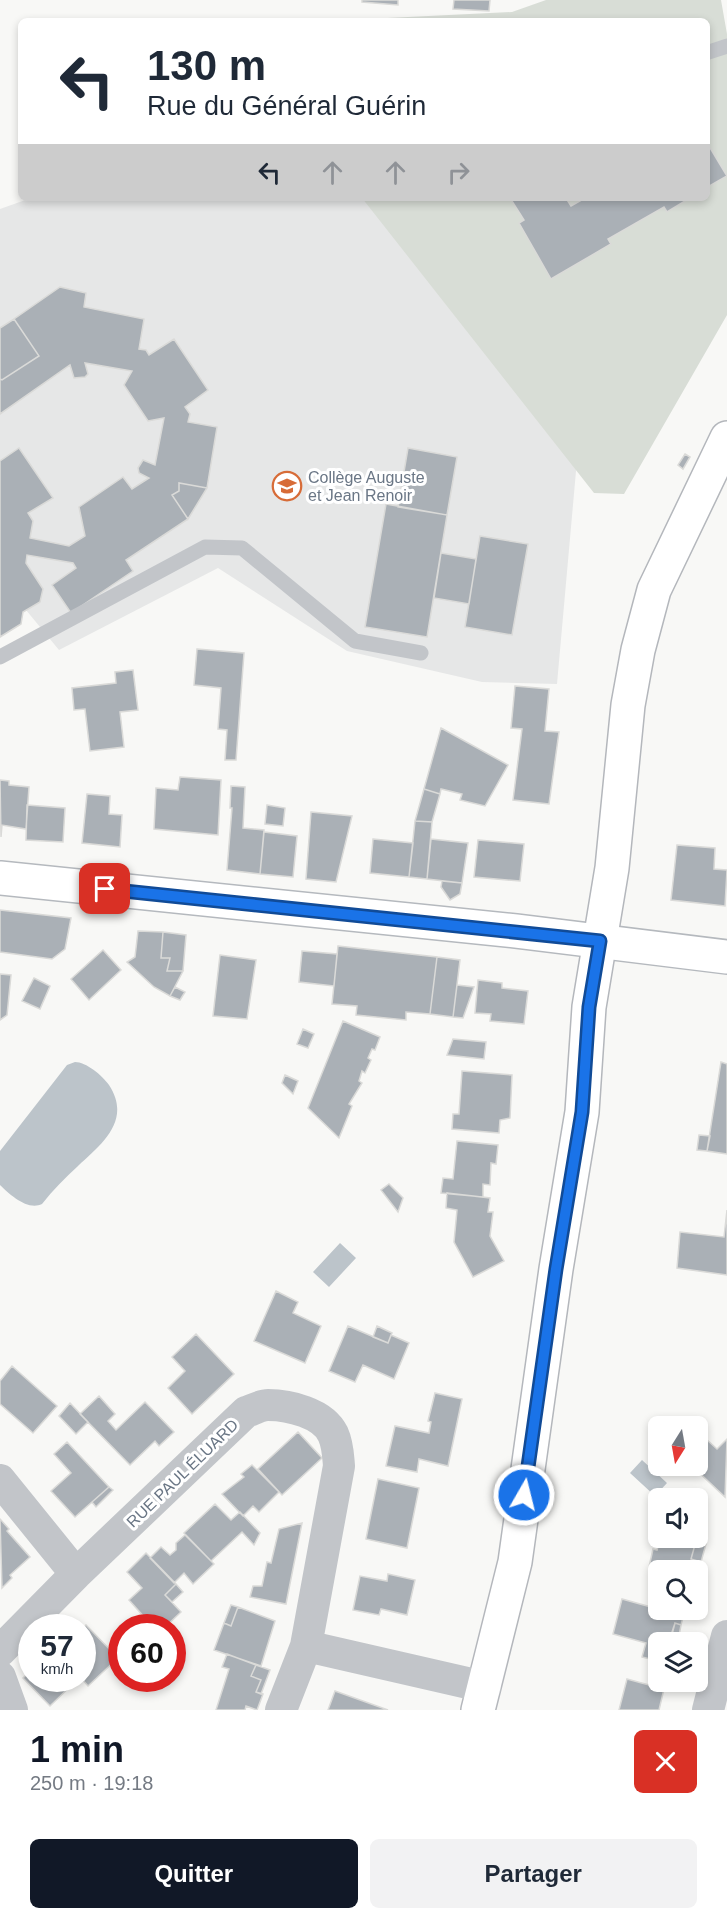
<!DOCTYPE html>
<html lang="fr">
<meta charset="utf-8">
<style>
:root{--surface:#fff;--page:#f2f2f3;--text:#1f2937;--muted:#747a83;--accent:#111827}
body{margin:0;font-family:Arial,sans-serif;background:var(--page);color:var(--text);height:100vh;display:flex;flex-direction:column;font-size:22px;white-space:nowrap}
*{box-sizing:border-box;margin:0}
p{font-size:20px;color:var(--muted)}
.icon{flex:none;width:33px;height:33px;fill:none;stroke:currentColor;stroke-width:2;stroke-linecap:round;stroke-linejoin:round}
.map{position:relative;height:1710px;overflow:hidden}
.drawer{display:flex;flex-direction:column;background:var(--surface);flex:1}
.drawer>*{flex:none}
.top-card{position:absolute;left:18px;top:18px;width:692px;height:183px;border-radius:9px;box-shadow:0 3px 9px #0003;background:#fff;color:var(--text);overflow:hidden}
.needle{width:39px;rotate:191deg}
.buttons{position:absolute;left:648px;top:1416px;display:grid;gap:12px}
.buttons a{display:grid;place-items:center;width:60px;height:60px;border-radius:9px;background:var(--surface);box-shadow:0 3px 9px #0003;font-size:30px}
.speed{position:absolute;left:18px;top:1614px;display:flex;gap:12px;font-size:30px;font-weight:700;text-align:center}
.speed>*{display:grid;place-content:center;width:78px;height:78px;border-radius:50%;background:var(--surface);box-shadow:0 3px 9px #0003;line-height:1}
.speed small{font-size:15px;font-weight:400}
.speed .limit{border:9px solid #d22;background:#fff;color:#111}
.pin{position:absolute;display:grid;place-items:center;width:51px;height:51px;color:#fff;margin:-26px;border-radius:12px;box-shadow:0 3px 9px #0006}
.me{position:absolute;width:66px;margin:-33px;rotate:8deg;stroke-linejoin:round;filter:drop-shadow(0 0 4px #0008)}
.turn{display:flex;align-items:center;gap:21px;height:126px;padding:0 30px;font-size:27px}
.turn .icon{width:78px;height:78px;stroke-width:2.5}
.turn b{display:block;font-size:42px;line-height:51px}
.lanes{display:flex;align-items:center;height:57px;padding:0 30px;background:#0003;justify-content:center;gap:30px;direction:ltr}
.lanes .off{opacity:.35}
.round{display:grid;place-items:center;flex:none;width:63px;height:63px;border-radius:9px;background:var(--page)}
.head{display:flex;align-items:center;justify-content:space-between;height:102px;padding:0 30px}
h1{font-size:36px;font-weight:700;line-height:45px;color:var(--accent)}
.primary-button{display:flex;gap:12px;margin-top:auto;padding:12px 30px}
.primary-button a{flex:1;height:69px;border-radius:9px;background:var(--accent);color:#fff;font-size:24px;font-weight:700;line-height:69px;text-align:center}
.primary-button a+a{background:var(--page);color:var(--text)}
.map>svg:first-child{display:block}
.built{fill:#e6e7e7}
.green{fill:#d8ddd6}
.water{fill:#bcc4ca}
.building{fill:#aab0b6;stroke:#dadad8;stroke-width:1.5}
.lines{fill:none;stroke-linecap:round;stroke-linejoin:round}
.secondary-casing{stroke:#b5b9be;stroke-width:36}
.primary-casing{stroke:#b4b7bc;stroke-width:36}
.lane{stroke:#c2c5c9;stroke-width:15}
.street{stroke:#c2c5c9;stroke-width:32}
.secondary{stroke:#fff;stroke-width:33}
.primary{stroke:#fff;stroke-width:33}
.route-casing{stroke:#114b97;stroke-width:15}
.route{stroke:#1a73e8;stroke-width:10}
.labels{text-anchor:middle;stroke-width:6;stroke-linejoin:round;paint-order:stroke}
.poi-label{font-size:16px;fill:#6a7685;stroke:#fff;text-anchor:start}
.street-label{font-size:16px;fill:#6a7685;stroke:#fff}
</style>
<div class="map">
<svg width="727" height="1710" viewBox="0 0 727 1710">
<rect width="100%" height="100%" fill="#f8f8f6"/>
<path class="built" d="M31,198h403l148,206 -25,280 -75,-2 -135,-31 -129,-83 -159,82 -33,-40 -3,2 -2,12 -21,13v-428z"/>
<path class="green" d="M546,0h175l6,34v281l-103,179 -30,-1 -232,-295h344v-177h-345l6,-2 145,-7z"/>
<path class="water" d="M75,1062c11,0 27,13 34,23 23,35 -7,59 -31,81 -13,12 -25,24 -36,38 -14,7 -32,-9 -42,-19v-34l67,-86z
M340,1243l16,15 -27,29 -16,-15z
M642,1460l25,23 -12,13 -25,-23z"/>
<path class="building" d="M362,0h36v5l-36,-3z
M454,0h36l-1,11 -36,-2z
M706,141l21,35 -21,12z
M510,198h56l5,8 14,-8h105l-23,14 -3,-5 -56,32 3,5 -60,35 -32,-56 5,-3z
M60,287l26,6 -2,14 60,12 -5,30 7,1 3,5 25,-16 34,51 -23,17 5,7 -2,8 29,5 -10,61 -28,-5v8l-7,4 16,24 -62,41 7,11 -62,42 -19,-28 24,-17 -3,-5 -46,-8 -1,8 17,26 -3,13 -17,10 -2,12 -21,13v-176l19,-13 34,50 -25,15 5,8 -3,17 39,8 16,-10 -6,-29 44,-30 9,12 17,-11 -10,-5 -1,-5 5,-8 12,5 9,-47 -16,3 -24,-36 8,-14 -47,-8 3,11 -3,3 -11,1 -4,-13 -70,49v-35l2,1 37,-24 -25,-37z
M14,319l25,37 -37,24 -2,-1v-51z
M408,448l49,9 -10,58 -49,-8z
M685,454l5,3 -7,12 -5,-4z
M179,483l28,5 -19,31 -16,-24 7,-4z
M386,504l61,11 -20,122 -62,-10z
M480,536l48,8 -16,91 -47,-8z
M441,553l35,6 -7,45 -35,-6z
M197,649l47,4 -8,107h-11l2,-30 -9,-1 3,-41 -27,-3z
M133,670l5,40 -18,2 4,35 -34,4 -5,-42 -11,1 -2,-22 44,-5 -1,-11z
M515,686l34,3 -4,42 14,1 -10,72 -36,-4 9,-71 -11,-1z
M441,728l67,37 -23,41 -25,-6 2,-6 -21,-5 -1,5 -16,-5z
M180,777l41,3 -3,55 -64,-6 2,-41 22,2z
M0,780l9,1v4l20,2 -3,42 -24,-4 -1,12z
M231,786l14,1 -2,41 21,2 -4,44 -33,-4 5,-62h-2z
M424,789l16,5 -8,28 -17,-1z
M87,794l23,2 -1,18 13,1 -2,32 -38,-4z
M27,805l38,3 -2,34 -37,-2z
M267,805l18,3 -2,18 -18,-2z
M311,812l41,4 -16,66 -30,-3z
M415,821l17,1 -5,57 -18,-2z
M264,832l33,4 -4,41 -33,-3z
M373,839l40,4 -4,34 -39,-4z
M431,839l37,4 -6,40 -35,-4z
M478,840l46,4 -4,37 -46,-4z
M677,845l38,3 -1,21 13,1 -2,36 -54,-6z
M442,881l20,2 -2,11 -10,6 -9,-13z
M0,910l71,8 -6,31 -13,10 -52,-7z
M138,931l25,1 -2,26h9l-3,13h16l-13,25 -16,-9 -27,-25 8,-5z
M163,932l23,3 -3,36h-16l3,-13h-9z
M338,946l99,11 -7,57 -24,-2v8l-50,-5 1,-9 -25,-2z
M103,950l18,20 -32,30 -18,-21z
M302,951l35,3 -3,32 -35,-4z
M220,955l36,5 -9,59 -34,-3z
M437,957l23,3 -7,57 -23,-3z
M0,974l11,1 -4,40 -7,5z
M34,978l16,8 -10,23 -18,-8z
M478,980l24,3v5l26,3 -4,33 -34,-3 1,-7 -16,-1z
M457,985l17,2 -11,31 -10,-1z
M175,987l10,5 -5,8 -10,-4z
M343,1021l37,16 -5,13 -3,-1 -4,9 3,2 -6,13 -3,-2 -3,10 3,2 -13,21 3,2 -13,32 -31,-30z
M303,1029l11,5 -6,14 -11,-4z
M453,1039l33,3 -2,17 -37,-4z
M721,1062l6,2v90l-20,-3z
M462,1071l50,4 -2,43 -10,2 -1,13 -47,-4 1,-15h6z
M285,1075l13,6 -5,13 -11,-11z
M699,1135l11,1 -3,15 -10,-1z
M457,1141l41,4 -2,19 -5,-1 -1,22 -7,-1v13l-42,-4 2,-15 10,1z
M389,1184l14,14 -5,14 -17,-22z
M447,1193l43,5 -2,14h5l-3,24 14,25 -31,16 -19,-35 3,-32 -11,-2z
M727,1210v65l-50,-7 3,-36 44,5z
M276,1291l22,11 -5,11 28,13 -16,37 -51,-22z
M348,1326l40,17 3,-8 18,8 -15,36 -31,-14 -8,17 -26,-11z
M377,1326l15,7 -4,10 -15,-6z
M196,1334l38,40 -42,40 -24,-26 17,-17 -13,-14z
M12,1366l45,40 -24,27 -33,-29v-23z
M435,1393l27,6 -14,67 -29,-7 -2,13 -31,-6 9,-40 34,7 2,-11 -3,-1z
M99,1396l16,18 -7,7 8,9 29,-28 29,30 -15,14 -4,-5 -25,24 -50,-51z
M70,1403l18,19 -12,12 -17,-18z
M298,1432l24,26 -40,37 -24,-26z
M706,1439l11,10 10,-10 -2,58 -33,-31h6v-19z
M67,1442l42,45 -34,30 -24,-26 20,-18 -17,-19z
M252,1465l27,27 -20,20 -6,-6 -10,10 -21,-22 22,-17 -3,-3z
M378,1479l41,9 -12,60 -41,-9z
M109,1487l4,3 -17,17 -4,-5z
M215,1504l16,16 9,-8 20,21 -6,12 -12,-13 -31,29 -27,-28z
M698,1516l9,2 -6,24 -5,-1 -5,18 10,3 -3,11v-3h-35l-14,-3 4,-18 4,1 2,-7 -6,-2 5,-22v19h40z
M0,1519l9,10 -2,2 23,26 -20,18 2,3 -10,10z
M302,1523l-16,81 -36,-7 3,-11h9l5,-24 4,1 8,-34z
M185,1535l29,29 -21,20 -9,-11 -10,10 -24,-25 11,-11 9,8 6,-5v-7z
M696,1541l10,3 -5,18 -10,-3z
M146,1553l30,31 -11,11 16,17 -17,16h-10l-25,-28 13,-12 -15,-16z
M388,1574l27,6 -8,35 -26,-6 -2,6 -26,-5 7,-34 27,5z
M176,1584l7,8 -11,10 -7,-7z
M655,1594l3,1v15h27l-4,15 -6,-2 -5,19h-12v19l-16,-4 4,-14 -33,-9 9,-35 29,8z
M231,1605l7,2 -7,19 -7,-3z
M238,1607l37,14 -14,45 -47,-16 10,-27 7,3z
M675,1623l6,2 -2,11 -8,-1z
M86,1625l32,33 -30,28 -7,-8 1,-50z
M227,1654l29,11 -5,11 10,4 -5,12 7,2 -6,16 -11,-4 -1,4h-29l13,-41 -7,-2z
M256,1665l14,5 -9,24 -5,-2 5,-12 -10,-4z
M32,1669v9h47l-29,28 -27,-28z
M627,1679l37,10 -5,21h-40z
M335,1691l53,19h-60z"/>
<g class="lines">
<g class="secondary-casing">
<path id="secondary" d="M0,878l516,53 211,26"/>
</g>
<g class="primary-casing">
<path id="primary" d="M478,1710l37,-148 41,-293 26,-157 7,-105 23,-139 16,-163 10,-55 16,-60 73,-152"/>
</g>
<path class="lane" d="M706,53l21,-7
M0,657l205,-110 37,1 113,93 66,12"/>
<path class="street" d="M0,1480l76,94
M306,1646l179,41
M0,1651l76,-77 170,-162c6,-2 15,-7 22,-7 21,0 55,8 65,29 5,11 5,21 6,32l-33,180 -25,64
M0,1677l12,33
M708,1710l19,-74"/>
<use href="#secondary" class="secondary"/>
<use href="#primary" class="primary"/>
</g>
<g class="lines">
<g class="route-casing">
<path id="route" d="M105,889l495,52 -11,66 -7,105 -26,157 -32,226"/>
</g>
<use href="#route" class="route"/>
</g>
<defs>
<g id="school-ring" transform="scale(1.5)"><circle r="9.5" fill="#fff" stroke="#d76c38" stroke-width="1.5"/><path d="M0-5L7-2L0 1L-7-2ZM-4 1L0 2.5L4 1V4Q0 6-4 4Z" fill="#d76c38"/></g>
</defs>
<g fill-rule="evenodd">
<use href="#school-ring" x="287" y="486"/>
</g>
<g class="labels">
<g class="poi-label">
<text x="308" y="483">Collège Auguste<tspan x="308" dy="18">et Jean Renoir</tspan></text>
</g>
<g class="street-label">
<text transform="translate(182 1473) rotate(-44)" y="6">RUE PAUL ÉLUARD</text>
</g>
</g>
</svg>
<div class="buttons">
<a><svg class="needle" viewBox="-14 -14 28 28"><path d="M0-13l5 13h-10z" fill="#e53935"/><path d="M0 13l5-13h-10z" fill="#747a83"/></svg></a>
<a><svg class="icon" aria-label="sound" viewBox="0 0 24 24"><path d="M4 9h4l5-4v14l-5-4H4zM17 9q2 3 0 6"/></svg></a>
<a><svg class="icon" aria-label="search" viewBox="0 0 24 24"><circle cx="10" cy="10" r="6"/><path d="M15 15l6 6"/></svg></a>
<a><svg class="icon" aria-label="layers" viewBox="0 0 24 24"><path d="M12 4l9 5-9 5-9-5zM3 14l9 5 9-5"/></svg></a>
</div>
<div class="speed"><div>57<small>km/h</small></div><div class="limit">60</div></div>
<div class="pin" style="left:105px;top:889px;background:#d93025"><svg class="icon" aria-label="arrive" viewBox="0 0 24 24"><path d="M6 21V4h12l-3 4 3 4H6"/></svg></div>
<svg class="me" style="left:524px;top:1495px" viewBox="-20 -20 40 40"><circle r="17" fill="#1a73e8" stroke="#fff" stroke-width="3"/><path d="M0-11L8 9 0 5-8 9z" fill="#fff"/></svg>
<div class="top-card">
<div class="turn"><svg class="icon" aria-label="left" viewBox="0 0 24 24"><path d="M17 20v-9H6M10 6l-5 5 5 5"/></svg><div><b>130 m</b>Rue du Général Guérin</div></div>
<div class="lanes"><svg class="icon" aria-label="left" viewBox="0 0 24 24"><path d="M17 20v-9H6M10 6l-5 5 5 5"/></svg><svg class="icon off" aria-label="ahead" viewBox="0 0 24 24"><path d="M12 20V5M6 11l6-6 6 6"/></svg><svg class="icon off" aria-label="ahead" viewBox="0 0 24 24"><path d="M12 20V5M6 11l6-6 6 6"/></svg><svg class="icon off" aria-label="right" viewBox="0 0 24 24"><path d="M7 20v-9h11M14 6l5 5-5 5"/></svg></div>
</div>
</div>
<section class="drawer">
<div class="head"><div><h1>1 min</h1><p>250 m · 19:18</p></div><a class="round" style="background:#d93025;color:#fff"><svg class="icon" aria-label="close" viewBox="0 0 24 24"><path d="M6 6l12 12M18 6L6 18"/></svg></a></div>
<div class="primary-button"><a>Quitter</a><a>Partager</a></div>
</section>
